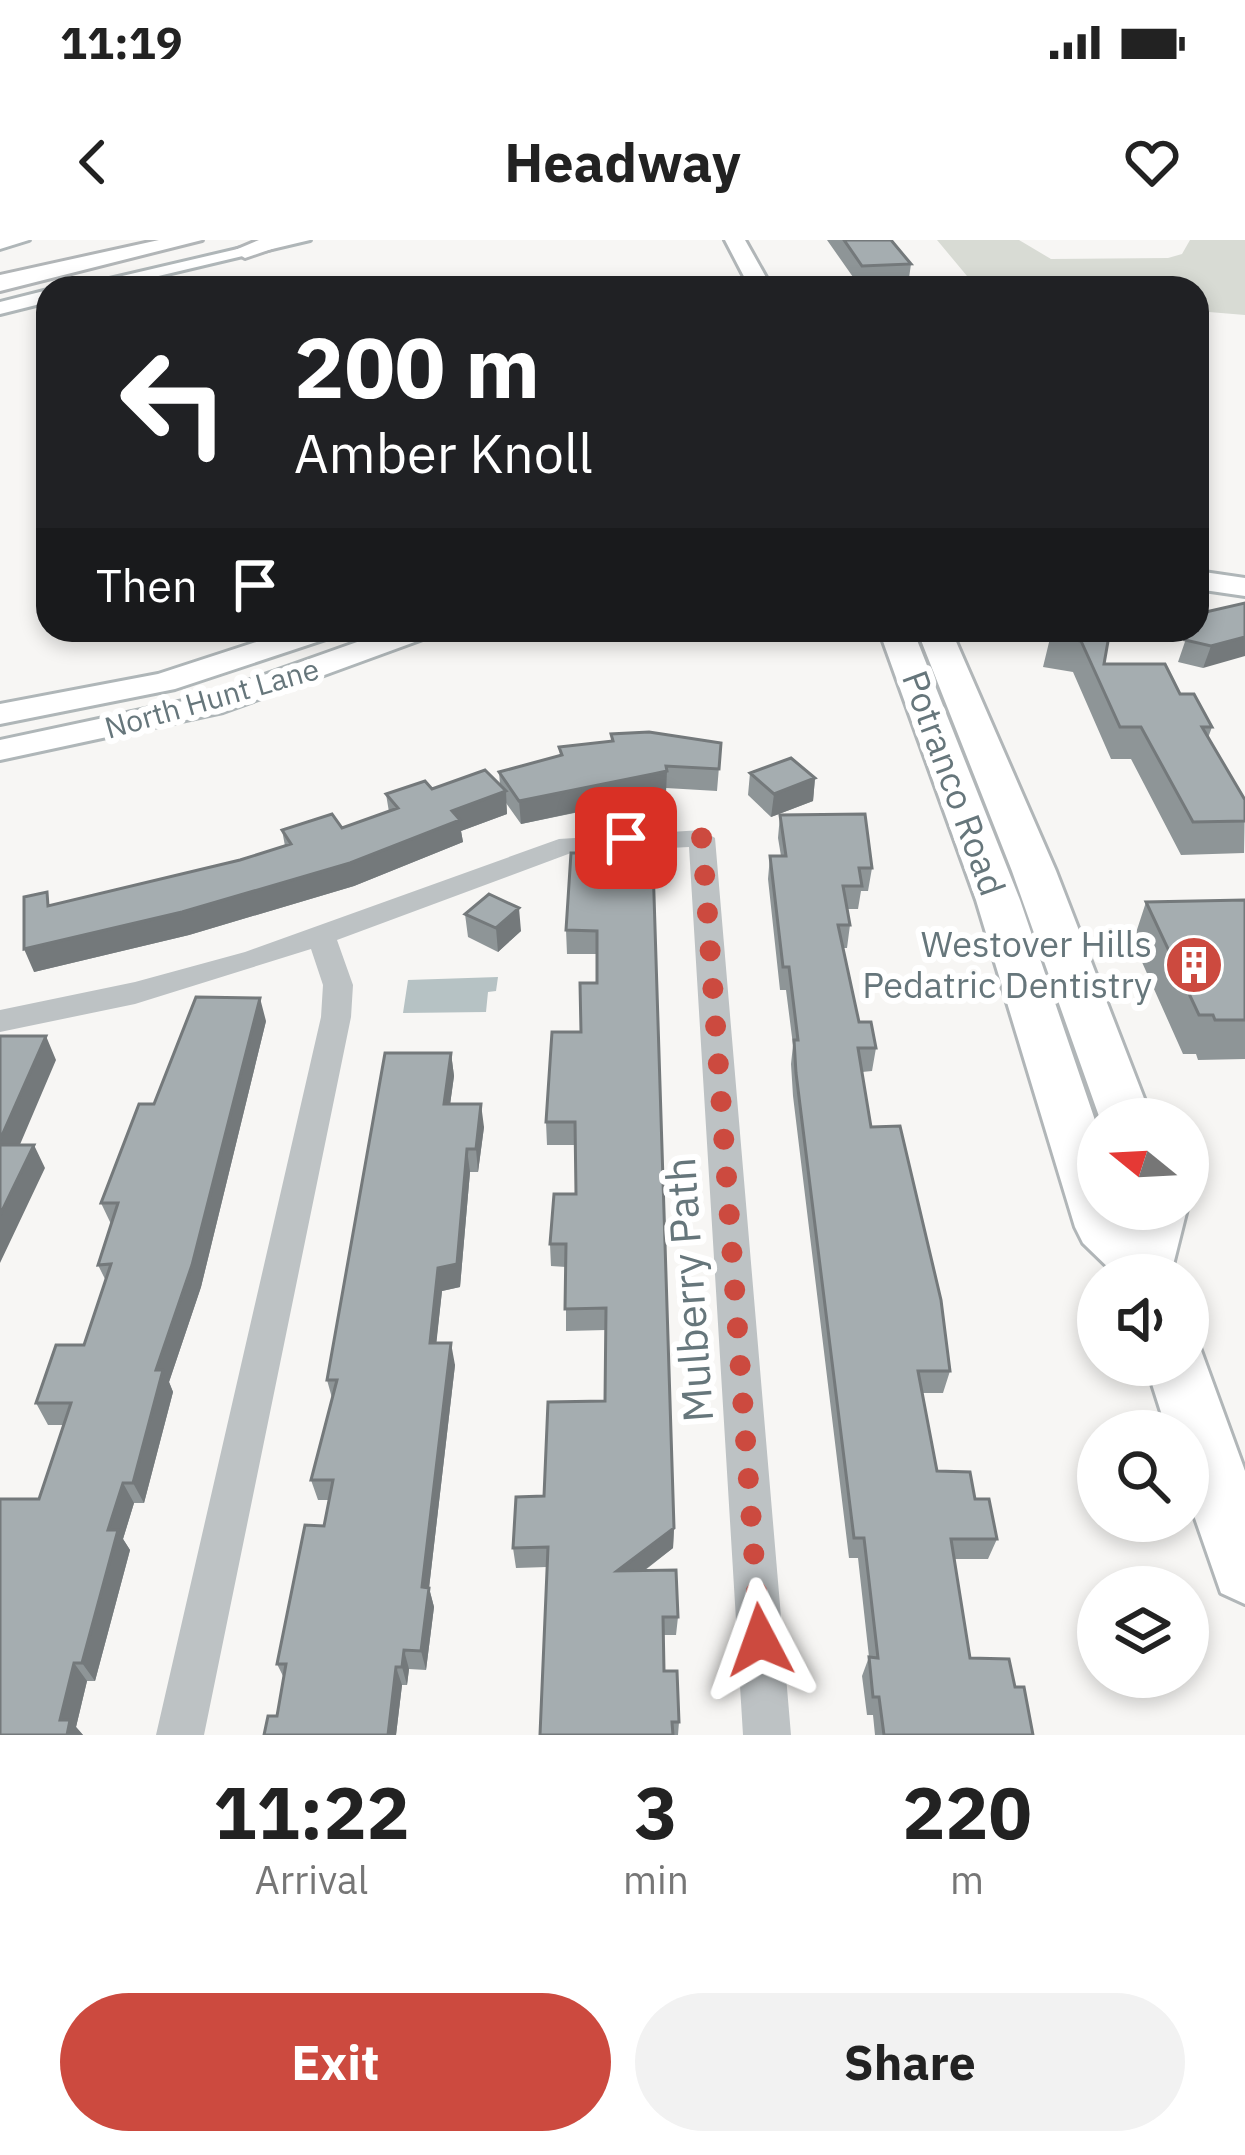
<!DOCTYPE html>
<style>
:root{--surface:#fff;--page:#f2f2f2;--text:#222;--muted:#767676;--accent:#cc4a3f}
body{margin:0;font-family:"IBM Plex Sans",sans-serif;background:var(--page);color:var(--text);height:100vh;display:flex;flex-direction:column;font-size:45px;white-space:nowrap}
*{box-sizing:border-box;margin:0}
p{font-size:39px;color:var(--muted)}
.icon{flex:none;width:66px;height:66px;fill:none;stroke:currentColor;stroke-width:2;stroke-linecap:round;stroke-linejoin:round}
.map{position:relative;height:1495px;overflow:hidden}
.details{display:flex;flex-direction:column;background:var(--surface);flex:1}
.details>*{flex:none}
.banner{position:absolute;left:36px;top:36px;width:1173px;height:366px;border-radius:36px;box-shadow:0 6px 18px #0003;background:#202124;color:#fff;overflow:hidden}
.needle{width:78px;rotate:288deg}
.tools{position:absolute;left:1077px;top:858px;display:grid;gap:24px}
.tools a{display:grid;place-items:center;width:132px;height:132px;border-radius:50%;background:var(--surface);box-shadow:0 6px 18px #0003;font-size:60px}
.pin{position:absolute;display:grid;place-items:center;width:102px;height:102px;color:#fff;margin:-51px;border-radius:24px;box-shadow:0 6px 18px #0006}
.me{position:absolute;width:132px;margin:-66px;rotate:356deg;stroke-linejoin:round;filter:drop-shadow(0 0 9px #0008)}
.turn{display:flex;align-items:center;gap:42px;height:252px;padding:0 60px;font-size:54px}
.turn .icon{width:156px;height:156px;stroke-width:2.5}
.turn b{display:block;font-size:84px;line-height:102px}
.then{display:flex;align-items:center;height:114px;padding:0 60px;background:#0003;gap:24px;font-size:45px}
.eta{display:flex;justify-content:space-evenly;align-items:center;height:204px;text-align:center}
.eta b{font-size:72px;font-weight:800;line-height:84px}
.cta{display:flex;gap:24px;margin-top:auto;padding:24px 60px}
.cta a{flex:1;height:138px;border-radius:72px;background:var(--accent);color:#fff;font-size:48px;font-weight:800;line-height:138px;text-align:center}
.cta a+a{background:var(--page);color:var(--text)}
.status{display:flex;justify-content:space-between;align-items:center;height:84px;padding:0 60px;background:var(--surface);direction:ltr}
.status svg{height:33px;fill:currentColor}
header{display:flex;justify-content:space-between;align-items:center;height:156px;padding:0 60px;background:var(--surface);font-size:54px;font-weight:800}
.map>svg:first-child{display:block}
.green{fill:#d8dbd4}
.water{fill:#b6c2c4}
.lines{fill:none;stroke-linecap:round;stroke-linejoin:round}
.secondary-casing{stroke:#afb6b8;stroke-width:6}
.primary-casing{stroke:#b1b6b8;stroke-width:6}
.motorway-casing{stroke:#b1b5b7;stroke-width:6}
.minor{fill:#bdc2c4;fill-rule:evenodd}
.secondary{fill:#fff;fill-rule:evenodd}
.primary{fill:#fff;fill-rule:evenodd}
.motorway{fill:#fff;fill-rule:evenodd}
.wall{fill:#8e9597}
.shaded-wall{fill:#74797b}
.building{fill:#a5adb0;stroke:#74797b;stroke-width:3}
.route{stroke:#cc4a3f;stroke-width:21;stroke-dasharray:0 37.8}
.labels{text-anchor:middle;stroke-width:12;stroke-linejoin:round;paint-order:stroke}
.far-street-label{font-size:30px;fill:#66767b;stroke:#fff}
.street-label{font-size:36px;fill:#66767b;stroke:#fff}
.poi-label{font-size:36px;fill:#66767b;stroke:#fff;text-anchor:end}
.near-street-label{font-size:42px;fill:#66767b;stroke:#fff}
</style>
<div class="status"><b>11:19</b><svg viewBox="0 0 49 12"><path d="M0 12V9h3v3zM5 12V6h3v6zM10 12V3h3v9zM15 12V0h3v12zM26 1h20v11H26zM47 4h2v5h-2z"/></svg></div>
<header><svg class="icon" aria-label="back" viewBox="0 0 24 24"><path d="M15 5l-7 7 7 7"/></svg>Headway<svg class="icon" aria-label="heart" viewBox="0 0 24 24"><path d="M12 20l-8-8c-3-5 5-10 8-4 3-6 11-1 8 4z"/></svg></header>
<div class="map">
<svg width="1245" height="1495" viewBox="0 0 1245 1495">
<rect width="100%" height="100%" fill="#f7f6f4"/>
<path class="green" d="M937,0h82l32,19 117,-1 14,-4 8,-14h55v75l-48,-4v-23h-220z"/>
<path class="water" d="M498,737l-2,14 -8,1 -2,20 -83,1 5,-33z"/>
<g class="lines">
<g class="secondary-casing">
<path id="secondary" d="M0,0h29l-29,9z
M276,0h34l-202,48h-37z
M48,50v12l-48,12v-12z
M1197,331l48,7v18l-48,-7z
M293,390h46l-4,6 -160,53 -175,35v-20l158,-30z
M391,390h44l-4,6 -208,76 -223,48v-20l202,-43z"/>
</g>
<g class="primary-casing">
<path id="primary" d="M725,0h20l27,48h-22z
M879,390h34l107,270 78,229v80h27l7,9 -1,-9h56l-14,56 3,10h-60l-33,-32 -8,-16 -99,-327z
M917,390h34l105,241 96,248h-52l-88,-248z
M1188,1101l11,4 46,126v133l-24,-11 -33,-95v-67h-21l-21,-66h42z"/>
</g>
<g class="motorway-casing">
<path id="motorway" d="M159,0h43l-202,51v-16z
M259,0h38l-52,18 -12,-7z"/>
</g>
<path class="minor" d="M702,590l13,8 76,897h-48l-54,-888 -118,6 -234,87 16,45 -2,32 -147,718h-48l165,-718 2,-32 -12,-36 -176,55 -135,28v-22l135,-28 110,-30 314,-113z"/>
<use href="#secondary" class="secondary"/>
<use href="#primary" class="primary"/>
<use href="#motorway" class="motorway"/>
</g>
<path class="wall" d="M827,0h64l20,24 -3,21 -48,2z
M1245,363l-42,65 -25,-6 11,-32z
M1052,390h58l-6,34 76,30 32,33 -4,11 37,62 -1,53 -63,2 -50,-96h-20l-38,-87 -30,-5z
M611,494l110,9 -4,48 -51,-3v5l-14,4 -131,27 -15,-21 1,11 -46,17 2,11 -109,44 -165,49 -155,37 18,-67 188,-45 45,-14 -3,-16 60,-2 47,-16 -3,-18 46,-5 68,-4 -1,-13 61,-17 -1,-8 52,-6z
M750,533l65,5 -2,23 -42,16 -23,-22z
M780,575l92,53 -4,23h-7l-3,18h-11l3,16 -3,23h-4l16,74 17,26 -4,23 -10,1 9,55 79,244 -7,22h-21l15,78 38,28 22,40 -9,20h-34l16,99 45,29 18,48h-158l-2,-20h-6l-5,-39 7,-19 -11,-99h-9l-56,-462 -2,-32 2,-19 -7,-55h-6l-12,-111 2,-23h11l-3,-18z
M639,613l35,675 -1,20 -29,23 34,46 -2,18h-13l1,36 15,51 -1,13h-138l7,-168 -31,1 -3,-20 31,-52 61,-95 1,-71 -40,1v-64l-15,-1 -1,-22 26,-50v-49h-29l-1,-23 35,-90 16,-49v-29h-30l-1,-24z
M1245,660v159l-47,1 -2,-6h-13l-50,-112 13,-40z
M465,674l56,17 -23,21 -30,-15z
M266,781l-65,266 -32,95 4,10 -29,111h-10l-11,36 7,11 -35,131h-8l-11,46 7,8h-83l39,-236 25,-74h-16l-12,-22 48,-58 22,-64 -8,-16 13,-41 -10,-21 53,-99z
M451,813l3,23 -4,28 34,23 -6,45h-8l-10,115 -18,4 -6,52 19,22 -26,223 5,19 -8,63 -17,-1 -2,16h-5l-6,50h-132l13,-19 7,-38 -7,-14 47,-138 5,-26h-11l-7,-20 21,-82 -5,-18z"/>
<path class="shaded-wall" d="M1245,397v19l-42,12 8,-22z
M667,531l-1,22 -145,31 -2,-23z
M815,538l-2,23 -42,16 3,-23z
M506,551l1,23 -46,17 2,11 -109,44 -165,49 -155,37 -10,-23 428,-138z
M519,668l2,23 -23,21 -2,-24z
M260,758l6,23 -65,266 -32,95 4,10 -29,111 -11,-20 23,-113z
M46,796l10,24 -46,108 -10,-19v-9z
M451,813l3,23 -7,51 -3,-23z
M481,864l3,23 -6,45 -2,-23z
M34,905l11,23 -45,95v-48z
M467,909l3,23 -10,115 -18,4 -8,74 -4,-22 8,-75z
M451,1103l4,22 -26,223 5,19 -8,63 -5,-19 1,-64z
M123,1243l11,20 -11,36 7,11 -35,131 -13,-18 26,-133z
M674,1288l-1,20 -56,43v-20z
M404,1410l5,19 -2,16 -5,-18z
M74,1423l13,18 -11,46 7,8h-16l-7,-15z
M396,1427l6,18 -6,50h-8z"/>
<path class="building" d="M844,0h47l20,24 -49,2z
M1245,363v34l-34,9 -26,-6 4,-10h8v-16z
M1052,390h58l-6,34h61l15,30h14l18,33h-10l43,73v21l-52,1 -52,-95h-21l-39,-86 -30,-5z
M649,492l72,11 -2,26 -53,-3 1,5 -14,3 -134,27 -20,-29 63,-17 -3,-8 54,-6 -2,-7z
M791,518l24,20 -41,16 -24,-21z
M485,530l21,21 -54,20 8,9 -110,43 -168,49 -158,37v-52l23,-5 1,14 192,-46 51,-16 -9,-14 50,-16 10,14 56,-20 -12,-14 39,-13 7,8z
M865,574l7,54h-13l3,18h-19l7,39h-12l21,97h12l5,26h-18l13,79 29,-1 41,174 9,71h-32l19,100 33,1 5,27h14l8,40h-46l19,119 39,1 6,28h9l9,48h-149l-5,-38h-6l-4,-40 9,1 -14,-120h-10l-58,-465 -2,-33h4l-9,-73h-6l-13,-111h16l-6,-41z
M571,613h68l1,11h13l21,664 -57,43 59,-1 2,47h-15l1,54h13l2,51h-7l1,13h-133l8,-188 -35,1 3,-51 28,-1 4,-94 57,-1 1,-93 -41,1 1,-65h-16l4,-50h22l-1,-72h-29l6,-90h29l-1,-49h17v-52l-31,-1z
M489,654l30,14 -23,20 -31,-14z
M1245,660v120h-30l-2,-5h-14l-53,-113z
M196,757l64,1 -68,267 -36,105h7l-30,113h-10l-15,47h10l-36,133h-8l-14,57h10l-3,15h-67v-236h39l32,-96h-35l20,-58h28l27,-81 -13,1 20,-62h-17l38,-99h15z
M0,796h46l-46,104z
M385,813h66l-7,51h37l-5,45h-9l-10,115 -19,4 -8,75h21l-29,244 7,1 -8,63 -17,-1 -2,17h-6l-8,68h-124l4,-19h9l9,-52h-9l28,-139 19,1 9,-46h-22l26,-100h-10z
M0,905h34l-34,70z"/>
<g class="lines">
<path class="route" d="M626,598h76l58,802"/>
</g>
<defs>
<g id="building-disc" transform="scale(3)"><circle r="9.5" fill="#cc4a3f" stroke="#fff"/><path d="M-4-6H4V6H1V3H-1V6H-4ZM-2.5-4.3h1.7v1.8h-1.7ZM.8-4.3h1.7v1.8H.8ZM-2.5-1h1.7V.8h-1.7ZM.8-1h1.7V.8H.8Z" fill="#fff"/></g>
</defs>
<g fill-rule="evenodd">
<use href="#building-disc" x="1194" y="725"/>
</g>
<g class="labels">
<g class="far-street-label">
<text transform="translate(212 459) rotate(-16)" y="10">North Hunt Lane</text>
</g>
<g class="street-label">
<text transform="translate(954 543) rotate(70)" y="13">Potranco Road</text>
</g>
<g class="poi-label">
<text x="1152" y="717">Westover Hills<tspan x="1152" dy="41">Pedatric Dentistry</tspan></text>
</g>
<g class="near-street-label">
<text transform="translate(689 1050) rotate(-94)" y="15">Mulberry Path</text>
</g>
</g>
</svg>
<div class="tools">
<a><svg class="needle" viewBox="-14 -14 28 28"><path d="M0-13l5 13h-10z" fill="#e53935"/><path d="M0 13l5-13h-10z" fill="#767676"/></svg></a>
<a><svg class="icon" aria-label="sound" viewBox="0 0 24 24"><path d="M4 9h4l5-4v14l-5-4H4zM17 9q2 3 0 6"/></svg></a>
<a><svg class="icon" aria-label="search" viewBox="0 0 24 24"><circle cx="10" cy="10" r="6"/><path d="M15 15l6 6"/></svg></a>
<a><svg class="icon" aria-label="layers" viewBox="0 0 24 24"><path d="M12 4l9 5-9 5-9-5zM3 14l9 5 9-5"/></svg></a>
</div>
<div class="pin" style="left:626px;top:598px;background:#d93025"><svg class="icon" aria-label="arrive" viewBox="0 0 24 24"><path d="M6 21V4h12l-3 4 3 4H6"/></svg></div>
<svg class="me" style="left:760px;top:1400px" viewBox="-20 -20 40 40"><path d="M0-17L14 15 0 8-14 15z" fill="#cc4a3f" stroke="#fff" stroke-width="4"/></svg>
<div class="banner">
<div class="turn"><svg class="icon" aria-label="left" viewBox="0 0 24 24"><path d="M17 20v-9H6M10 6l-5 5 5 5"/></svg><div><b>200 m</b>Amber Knoll</div></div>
<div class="then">Then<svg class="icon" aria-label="arrive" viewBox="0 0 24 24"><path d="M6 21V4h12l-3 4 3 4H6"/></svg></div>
</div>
</div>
<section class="details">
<div class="eta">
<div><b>11:22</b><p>Arrival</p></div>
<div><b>3</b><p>min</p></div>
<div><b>220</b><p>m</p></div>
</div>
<div class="cta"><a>Exit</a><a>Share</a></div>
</section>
